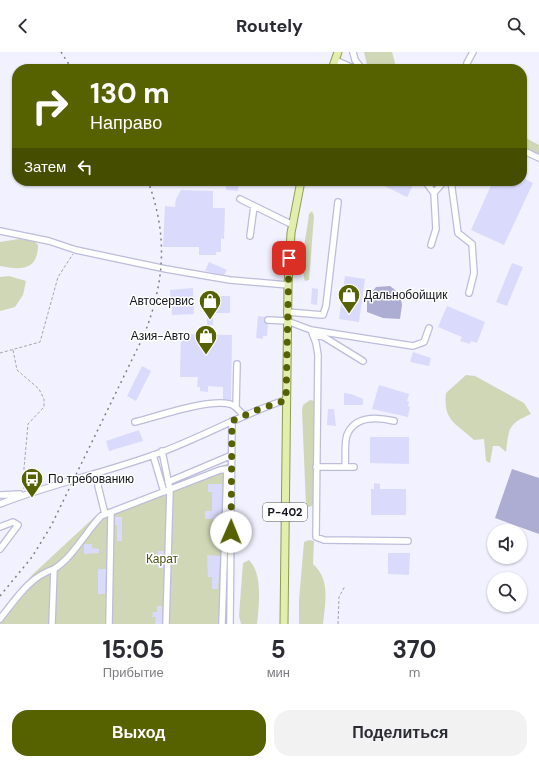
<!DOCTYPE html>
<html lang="ru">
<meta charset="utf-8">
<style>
:root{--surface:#fff;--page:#f2f2f3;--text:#2b2b33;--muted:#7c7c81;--accent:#566100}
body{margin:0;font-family:"DM Sans",sans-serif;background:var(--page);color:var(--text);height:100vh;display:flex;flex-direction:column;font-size:15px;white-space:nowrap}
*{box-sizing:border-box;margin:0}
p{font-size:13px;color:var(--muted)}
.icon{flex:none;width:22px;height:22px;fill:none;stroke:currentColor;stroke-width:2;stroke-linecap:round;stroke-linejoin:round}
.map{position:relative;height:572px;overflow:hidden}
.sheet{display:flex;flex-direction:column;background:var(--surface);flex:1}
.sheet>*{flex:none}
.guide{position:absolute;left:12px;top:12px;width:515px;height:122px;border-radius:16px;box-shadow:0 1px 3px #0004;background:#566100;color:#fff;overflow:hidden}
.fabs{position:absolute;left:487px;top:472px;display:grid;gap:8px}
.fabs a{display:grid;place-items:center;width:40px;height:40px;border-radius:50%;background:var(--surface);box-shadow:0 1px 3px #0004;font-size:20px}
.pin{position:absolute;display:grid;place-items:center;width:34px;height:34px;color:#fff;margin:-17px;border-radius:8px;box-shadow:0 2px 6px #0006}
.me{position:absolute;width:44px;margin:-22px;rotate:1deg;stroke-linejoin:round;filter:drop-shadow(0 0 3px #0008)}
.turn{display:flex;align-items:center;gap:14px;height:84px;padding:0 12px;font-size:18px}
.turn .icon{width:52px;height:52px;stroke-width:2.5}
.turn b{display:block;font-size:28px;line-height:34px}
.then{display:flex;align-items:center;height:38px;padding:0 12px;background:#0003;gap:8px;font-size:15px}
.eta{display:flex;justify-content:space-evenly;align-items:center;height:68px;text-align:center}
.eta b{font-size:24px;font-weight:700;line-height:28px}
.action{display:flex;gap:8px;margin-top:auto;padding:8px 12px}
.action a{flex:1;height:46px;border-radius:16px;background:var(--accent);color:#fff;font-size:16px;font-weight:700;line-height:46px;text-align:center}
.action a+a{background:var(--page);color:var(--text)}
header{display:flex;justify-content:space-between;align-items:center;height:52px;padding:0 12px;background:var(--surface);font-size:18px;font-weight:700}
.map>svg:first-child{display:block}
.green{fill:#d0d7b6}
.water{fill:#adadd3}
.building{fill:#dadafc}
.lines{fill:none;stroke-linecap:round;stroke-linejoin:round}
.minor-casing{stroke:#bcbcdd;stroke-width:8}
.major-casing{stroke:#8e9a57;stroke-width:9}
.path{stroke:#a4a4b1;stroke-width:1;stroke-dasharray:3 2;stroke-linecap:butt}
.minor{stroke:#fff;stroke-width:5.5}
.major{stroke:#e3eead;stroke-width:7}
.rail{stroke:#7e7e8a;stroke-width:1.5;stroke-dasharray:2 4;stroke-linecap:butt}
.route{stroke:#566100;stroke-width:7;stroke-dasharray:0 12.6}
.labels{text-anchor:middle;stroke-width:3;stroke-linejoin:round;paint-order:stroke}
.shield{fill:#fff;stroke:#5a5a62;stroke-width:1}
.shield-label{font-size:11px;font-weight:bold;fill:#13131e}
.poi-label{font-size:12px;fill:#13131e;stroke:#fff;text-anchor:start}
.park-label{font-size:12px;fill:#4b5315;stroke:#fff}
</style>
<header><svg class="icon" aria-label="back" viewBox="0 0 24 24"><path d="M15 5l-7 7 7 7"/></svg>Routely<svg class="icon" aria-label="search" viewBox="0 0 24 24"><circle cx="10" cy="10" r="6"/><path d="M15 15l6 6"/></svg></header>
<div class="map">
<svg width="539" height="572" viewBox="0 0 539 572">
<rect width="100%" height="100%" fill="#f1f1ff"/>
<path class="green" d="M364,0h28l3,11v6h-27z
M522,84l17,9v9l-17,-8z
M312,159l2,5 -5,64 -4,1c-6,-18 2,-48 4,-67z
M19,187l15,2 4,4c0,26 -18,25 -38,21v-24z
M9,224l17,5 -3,14 -8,12 -15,4v-34z
M466,323l9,1 49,27 7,11c-23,10 -22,14 -25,38l-7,-6h-6l-3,17 -4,-2 -2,-22 -10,1c-18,-17 -31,-19 -28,-47z
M310,348l5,1 1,13 -3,27 2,1 -1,62 -4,3 -4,-1 -4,-96 1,-5z
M229,411l1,7 -4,154h-226v-9l32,-40 69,-64 4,-2 10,-1z
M309,488l5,1 -1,23c18,16 12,39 10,60h-24v-24l5,-58z
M249,508c14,14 10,45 8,64h-16l-2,-8 4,-53z"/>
<path class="water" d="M390,234l10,8 2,11 -2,14 -17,-1 -16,-6v-13l9,-12z
M512,417l27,9v56l-44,-16z"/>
<path class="building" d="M525,127l8,4 -29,62 -33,-15 22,-49h25l5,2z
M209,129h30l-1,10 -12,-1v-4l-17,-2z
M374,129h41l-8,16z
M181,138l32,1v17h12l-1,31 -3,-1v14h-5v3h-17v-8h-36l2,-41 10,1 1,-8z
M209,210l18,8 -3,5 -19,-4z
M512,211l11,4 -16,39 -11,-4z
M345,224l20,3 -6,43 -20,-3z
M193,236l1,26 -22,1 -2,-25z
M312,236l6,1 -1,16 -6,-1z
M204,244h26v17h-17v12h-6v-13h-3z
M447,254l38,16 -8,21 -6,-2 -1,3 -10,-3 2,-4 -24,-10z
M258,264l7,1 -1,5 4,2 -1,12h-4v3l-7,-1z
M181,282l51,1 -1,65 -8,-1v-12l-15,-1v6l-8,-1v-4h-3l1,-10h-18z
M413,300l18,6 -2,8 -19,-4z
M142,314l9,5 -15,30 -9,-5z
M379,333l30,9 -2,7 2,1 -1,4 2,1 -2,10 -36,-8z
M344,341l7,1 12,5v6h-19z
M328,357h6l2,17 -9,-1z
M139,378l4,11 -34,10 -3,-10z
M370,385h39v27l-39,-1z
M374,431l6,1v5h26v26h-35v-26h3z
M208,432h14l-1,43h-8v-8h-8v-8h7v-19h-4z
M115,465h7v24h-5v-16h-2z
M84,492h8v4l7,1v4l-15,1z
M158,499h6l-1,17h-5z
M388,501h22l-1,22 -21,-1z
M207,503l13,1 -2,33h-6v-12h-4z
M98,517h8l-1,25h-7z
M157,554h5v18h-7l1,-7h-4l1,-5h4z"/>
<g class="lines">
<g class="minor-casing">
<path id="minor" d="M353,0l2,8 7,9
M335,8l20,9
M467,11l6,-11
M522,98l17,8
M425,129l9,12
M451,129l7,52 14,11 2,29 -5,20
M240,147l53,26
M0,179l49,10 27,9 90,19 64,11 58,5
M250,184l4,-30
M431,193l5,-16 -2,-36 10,-12
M287,260l36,3 3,-9 12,-104
M268,268l19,1 24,9 5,13 2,12 -2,182 8,3 84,1
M311,278l102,16 11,-4 5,-14
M313,282l11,3 39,24
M236,355l1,-43
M135,370c24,-6 72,-23 95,-18 6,2 10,7 14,12
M162,399l8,39 -4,134
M153,403l11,37
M316,415h38
M345,415c1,-9 -1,-23 2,-32 8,-20 30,-18 47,-14
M99,421l-1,13 7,28
M168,430l64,-27
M0,443l20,-1
M0,452c53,-21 109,-32 162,-52 42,-16 81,-38 123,-52
M0,475l13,-5 5,3 -18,24
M0,567c16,-20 29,-42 54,-50
M52,572l2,-55c18,-11 32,-37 47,-53l119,-46 7,-1 -5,155
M109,572l2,-111
M230,572l2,-203"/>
</g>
<g class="major-casing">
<path id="major" d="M332,17l6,-17
M284,572l4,-339 3,-52 10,-52"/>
</g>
<path class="path" d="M13,298l4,20 22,19 5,10v8l-16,17 -4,44v21
M0,301l40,-11 18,-65 15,-23
M338,572l1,-27 6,-11"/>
<use href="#minor" class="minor"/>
<use href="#major" class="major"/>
<path class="rail" d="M61,0l11,17
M0,544l32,-39 19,-31 93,-191c21,-54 24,-99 4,-154"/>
</g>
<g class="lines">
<path class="route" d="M231,480l1,-111 25,-11 29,-10 3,-142"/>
</g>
<defs>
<g id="shop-pin" transform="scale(1.15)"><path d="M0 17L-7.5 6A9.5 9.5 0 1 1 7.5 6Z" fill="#566100" stroke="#fff"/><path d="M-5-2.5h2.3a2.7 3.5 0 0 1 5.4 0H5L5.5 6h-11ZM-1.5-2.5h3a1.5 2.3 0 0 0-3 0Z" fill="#fff"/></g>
<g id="bus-pin" transform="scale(1.15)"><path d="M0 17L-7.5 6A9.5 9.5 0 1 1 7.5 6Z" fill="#566100" stroke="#fff"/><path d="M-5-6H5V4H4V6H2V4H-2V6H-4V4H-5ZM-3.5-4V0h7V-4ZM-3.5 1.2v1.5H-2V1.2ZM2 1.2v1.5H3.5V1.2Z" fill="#fff"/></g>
</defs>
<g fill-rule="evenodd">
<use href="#shop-pin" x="349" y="243"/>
<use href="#shop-pin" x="210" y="249"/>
<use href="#shop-pin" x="206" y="284"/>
<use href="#bus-pin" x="32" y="427"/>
</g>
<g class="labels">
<rect class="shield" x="263" y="451" width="44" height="18" rx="3"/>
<g class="shield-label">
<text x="285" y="464">Р-402</text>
</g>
<g class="poi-label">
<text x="364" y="247">Дальнобойщик</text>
<text x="194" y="253" text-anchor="end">Автосервис</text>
<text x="190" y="288" text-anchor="end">Азия-Авто</text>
<text x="48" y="431">По требованию</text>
</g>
<g class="park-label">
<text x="162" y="511">Карат</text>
</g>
</g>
</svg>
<div class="fabs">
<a><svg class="icon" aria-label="sound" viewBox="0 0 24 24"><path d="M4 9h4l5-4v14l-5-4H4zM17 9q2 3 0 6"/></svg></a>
<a><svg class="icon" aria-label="search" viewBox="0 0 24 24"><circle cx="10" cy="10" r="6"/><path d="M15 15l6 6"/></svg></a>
</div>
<div class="pin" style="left:289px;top:206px;background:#d93025"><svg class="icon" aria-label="arrive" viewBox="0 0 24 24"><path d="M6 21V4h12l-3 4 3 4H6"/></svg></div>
<svg class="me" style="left:231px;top:480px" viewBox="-20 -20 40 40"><circle r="19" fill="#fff"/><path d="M0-13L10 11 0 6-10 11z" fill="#566100"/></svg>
<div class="guide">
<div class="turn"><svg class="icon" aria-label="right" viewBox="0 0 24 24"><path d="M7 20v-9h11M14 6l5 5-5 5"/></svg><div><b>130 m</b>Направо</div></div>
<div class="then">Затем<svg class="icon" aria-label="left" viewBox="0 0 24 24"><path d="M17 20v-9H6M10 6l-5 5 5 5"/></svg></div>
</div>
</div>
<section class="sheet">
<div class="eta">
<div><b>15:05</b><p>Прибытие</p></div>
<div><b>5</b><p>мин</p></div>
<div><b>370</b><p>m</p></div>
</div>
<div class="action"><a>Выход</a><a>Поделиться</a></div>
</section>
